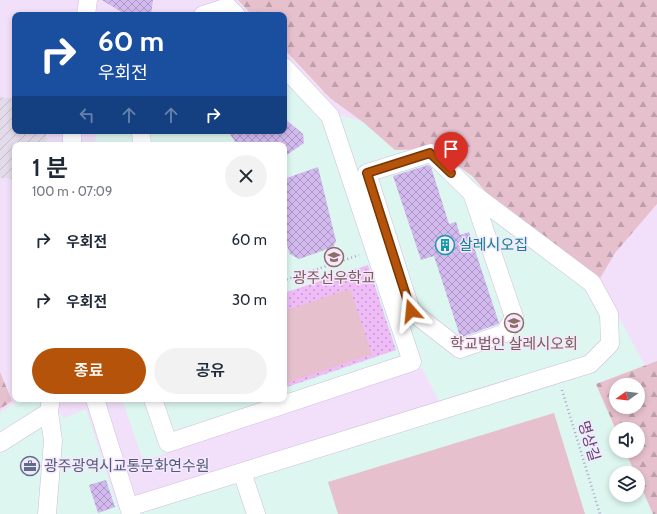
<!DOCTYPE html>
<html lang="ko">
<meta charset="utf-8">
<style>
:root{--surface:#fff;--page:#f2f2f3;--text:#1f2937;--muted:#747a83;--accent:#b45309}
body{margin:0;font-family:Cabin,"Noto Sans KR",sans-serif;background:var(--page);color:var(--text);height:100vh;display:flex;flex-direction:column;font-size:15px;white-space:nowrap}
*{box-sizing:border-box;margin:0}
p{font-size:13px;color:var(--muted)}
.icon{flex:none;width:22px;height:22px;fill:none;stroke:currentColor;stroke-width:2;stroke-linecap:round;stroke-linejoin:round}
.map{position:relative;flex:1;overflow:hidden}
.drawer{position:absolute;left:12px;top:142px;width:275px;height:260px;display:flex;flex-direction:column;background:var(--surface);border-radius:8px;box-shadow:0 2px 6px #0003}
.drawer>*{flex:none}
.banner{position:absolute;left:12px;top:12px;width:275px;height:122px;border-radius:8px;box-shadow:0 2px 6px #0003;background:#1a4fa0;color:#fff;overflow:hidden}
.needle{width:26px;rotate:255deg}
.controls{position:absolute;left:609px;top:378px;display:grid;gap:8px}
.controls a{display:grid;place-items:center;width:36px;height:36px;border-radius:50%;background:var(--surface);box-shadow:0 2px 6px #0003;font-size:20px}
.pin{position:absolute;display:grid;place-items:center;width:34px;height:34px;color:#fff;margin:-41px -17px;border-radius:50% 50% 50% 0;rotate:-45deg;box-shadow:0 0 4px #0007}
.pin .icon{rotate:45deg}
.me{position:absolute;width:44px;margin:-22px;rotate:342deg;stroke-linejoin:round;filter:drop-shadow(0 0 3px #0008)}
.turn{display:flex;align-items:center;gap:14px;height:84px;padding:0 20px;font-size:18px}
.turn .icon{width:52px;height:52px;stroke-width:2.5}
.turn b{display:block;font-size:28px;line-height:34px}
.lanes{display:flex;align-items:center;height:38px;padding:0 20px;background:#0003;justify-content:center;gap:20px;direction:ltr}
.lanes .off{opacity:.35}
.round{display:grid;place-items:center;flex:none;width:42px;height:42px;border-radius:21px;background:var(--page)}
.head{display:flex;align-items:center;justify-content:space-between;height:68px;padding:0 20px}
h1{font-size:24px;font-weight:600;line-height:30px}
.cta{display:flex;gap:8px;margin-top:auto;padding:8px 20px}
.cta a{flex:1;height:46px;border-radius:24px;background:var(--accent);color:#fff;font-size:16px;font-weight:600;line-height:46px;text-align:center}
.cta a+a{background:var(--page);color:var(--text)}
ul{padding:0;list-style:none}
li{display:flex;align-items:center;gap:12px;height:60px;padding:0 20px}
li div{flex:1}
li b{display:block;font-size:15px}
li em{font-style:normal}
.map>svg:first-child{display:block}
.industrial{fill:url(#industrial-furrows)}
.education{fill:#ddf6ef}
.forest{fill:url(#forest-firs);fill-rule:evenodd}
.sand{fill:url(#sand-dots)}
.garden{fill:#e6c0cd}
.building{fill:url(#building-cross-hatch)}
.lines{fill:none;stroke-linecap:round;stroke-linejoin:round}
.minor-casing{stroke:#cebdde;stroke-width:19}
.path{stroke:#b59dd2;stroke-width:2.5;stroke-dasharray:1 3;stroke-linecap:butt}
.minor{stroke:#fff;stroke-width:18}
.route-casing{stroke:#753606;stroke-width:10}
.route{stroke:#b45309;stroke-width:7}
.labels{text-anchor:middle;stroke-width:3;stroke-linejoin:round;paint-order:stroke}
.culture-label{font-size:15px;fill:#0d838f;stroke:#f6e6fe;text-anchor:start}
.education-label{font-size:15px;fill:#785e54;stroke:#f6e6fe}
.street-label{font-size:15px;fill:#59496f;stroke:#f6e6fe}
.service-label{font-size:15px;fill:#4e5e75;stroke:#f6e6fe;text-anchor:start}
</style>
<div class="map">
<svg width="657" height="514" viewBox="0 0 657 514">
<defs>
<pattern id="industrial-furrows" width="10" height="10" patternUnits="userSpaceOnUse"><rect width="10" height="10" fill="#e3dbe9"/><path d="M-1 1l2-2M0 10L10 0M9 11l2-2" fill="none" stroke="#c5bdcb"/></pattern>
<pattern id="forest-firs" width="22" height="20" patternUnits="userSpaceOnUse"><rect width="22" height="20" fill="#e6c0cd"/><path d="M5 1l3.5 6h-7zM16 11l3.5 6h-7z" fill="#bd9eab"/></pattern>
<pattern id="sand-dots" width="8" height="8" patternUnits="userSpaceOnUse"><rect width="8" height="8" fill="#efbcf8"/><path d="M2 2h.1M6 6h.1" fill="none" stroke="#c59bcd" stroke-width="1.8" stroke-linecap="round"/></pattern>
<pattern id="building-cross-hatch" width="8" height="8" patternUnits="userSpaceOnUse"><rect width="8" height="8" fill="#d2b9ee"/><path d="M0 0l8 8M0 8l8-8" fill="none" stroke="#ad98c5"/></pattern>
</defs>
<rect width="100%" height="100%" fill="#f2e0fa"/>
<path class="industrial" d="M0,97l15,2v32h31l1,14h-32v34l-15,-1z"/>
<path class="education" d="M284,54l53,60 26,8 32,28 40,-1 37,27 35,40 92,64 46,86 -49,19 20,45v21h9l10,22h-19v22h22v-15l15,34h-653v-101l20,-14h27l17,19 22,-9 32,98 323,-102 -19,-37 -279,93 -21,-62h162v-254h-189l1,-14h188z"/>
<path class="forest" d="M238,0h419v204l-42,49 -16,27 -92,-64 -35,-40 -37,-27 -40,1 -32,-28 -33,-24 -46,-49v-34h-32z
M657,361v153h-4l-15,-34v-7h-3l-10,-22h13v-22h-22v1l-20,-46zM616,385h22v22h-22z
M0,372l12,29 -12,8z"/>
<path class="sand" d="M368,265l28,85 -112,38v-95z"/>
<path class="garden" d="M350,289l22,65 -88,30v-73z
M554,413l31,101h-247l-10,-32z"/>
<path class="building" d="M102,0h51l-2,15h-25z
M284,118l19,16 1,9 -20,14v-12h-47l-9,-14h56z
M428,165l3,2 18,57 7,-2 4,13 9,-3 30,91 -1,1 -36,13 -2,-1 -26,-80 -13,4 -28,-84z
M318,167l18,74 -3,6 -34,12 -9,-5 -6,-18v-57z
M106,480l9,27 -17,6 -9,-28z"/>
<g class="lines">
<g class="minor-casing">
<path id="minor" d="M86,15l2,-15
M203,15l25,-8 8,8
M141,131l1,14
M72,145v-14
M95,399l36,115
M153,399l15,44 244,-81 -82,-246 -46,-49
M0,443l49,-31
M242,472l14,42
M129,507l461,-143 20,-20 -1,-30 -17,-31 -120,-90 -41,-40 -64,20 44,138 49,38 45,-16 9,-16 -42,-124
M47,514l6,-73 -4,-29 2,-13"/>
</g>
<path class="path" d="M284,278l1,2 74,-25
M562,390l38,124"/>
<use href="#minor" class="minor"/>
</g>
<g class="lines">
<g class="route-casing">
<path id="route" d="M411,311l-44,-138 63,-20 21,20"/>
</g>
<use href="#route" class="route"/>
</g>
<defs>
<g id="building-ring" transform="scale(1)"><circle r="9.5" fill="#f6e6fe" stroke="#0f9aa8" stroke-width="1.5"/><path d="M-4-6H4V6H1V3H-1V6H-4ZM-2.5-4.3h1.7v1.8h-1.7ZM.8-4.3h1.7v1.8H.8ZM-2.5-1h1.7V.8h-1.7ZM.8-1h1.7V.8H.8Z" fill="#0f9aa8"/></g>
<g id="school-ring" transform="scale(1)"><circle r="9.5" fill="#f6e6fe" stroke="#8d6e63" stroke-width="1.5"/><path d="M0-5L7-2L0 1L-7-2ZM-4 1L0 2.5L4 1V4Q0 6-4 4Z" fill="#8d6e63"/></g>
<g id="office-ring" transform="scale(1)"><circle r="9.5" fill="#f6e6fe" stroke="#5c6f8a" stroke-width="1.5"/><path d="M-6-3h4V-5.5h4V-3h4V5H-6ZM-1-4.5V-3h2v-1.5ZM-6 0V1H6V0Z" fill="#5c6f8a"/></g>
</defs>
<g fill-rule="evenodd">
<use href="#building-ring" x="445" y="245"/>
<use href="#school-ring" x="334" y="257"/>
<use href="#school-ring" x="514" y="323"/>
<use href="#office-ring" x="30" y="466"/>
</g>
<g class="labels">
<g class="culture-label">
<text x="459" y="250">살레시오집</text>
</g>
<g class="education-label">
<text x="334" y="283">광주선우학교</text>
<text x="514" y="349">학교법인 살레시오회</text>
</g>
<g class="street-label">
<text transform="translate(589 441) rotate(73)" y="5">명상길</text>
</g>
<g class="service-label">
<text x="44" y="471">광주광역시교통문화연수원</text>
</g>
</g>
</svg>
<div class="controls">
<a><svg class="needle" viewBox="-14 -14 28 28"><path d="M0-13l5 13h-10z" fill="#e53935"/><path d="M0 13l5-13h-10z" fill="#747a83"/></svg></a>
<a><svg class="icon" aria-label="sound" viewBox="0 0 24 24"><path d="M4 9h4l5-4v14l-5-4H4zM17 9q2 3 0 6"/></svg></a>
<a><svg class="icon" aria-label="layers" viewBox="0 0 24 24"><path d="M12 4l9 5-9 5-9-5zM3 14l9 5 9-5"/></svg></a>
</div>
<div class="pin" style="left:451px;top:173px;background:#d93025"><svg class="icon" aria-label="arrive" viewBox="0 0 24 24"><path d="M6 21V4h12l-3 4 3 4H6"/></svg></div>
<svg class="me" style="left:411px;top:311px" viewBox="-20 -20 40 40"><path d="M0-17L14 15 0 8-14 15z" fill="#b45309" stroke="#fff" stroke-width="4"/></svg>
<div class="banner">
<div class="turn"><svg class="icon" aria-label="right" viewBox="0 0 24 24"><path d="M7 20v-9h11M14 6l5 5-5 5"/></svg><div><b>60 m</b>우회전</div></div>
<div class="lanes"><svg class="icon off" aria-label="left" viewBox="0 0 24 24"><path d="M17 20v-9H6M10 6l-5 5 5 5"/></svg><svg class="icon off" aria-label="ahead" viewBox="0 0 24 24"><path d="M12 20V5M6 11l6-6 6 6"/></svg><svg class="icon off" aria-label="ahead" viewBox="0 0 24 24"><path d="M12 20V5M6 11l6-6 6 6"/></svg><svg class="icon" aria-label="right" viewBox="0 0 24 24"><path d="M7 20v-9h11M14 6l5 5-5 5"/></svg></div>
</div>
<section class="drawer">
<div class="head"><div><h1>1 분</h1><p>100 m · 07:09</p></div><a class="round"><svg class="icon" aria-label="close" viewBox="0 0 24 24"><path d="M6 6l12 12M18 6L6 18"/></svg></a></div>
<ul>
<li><svg class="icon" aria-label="right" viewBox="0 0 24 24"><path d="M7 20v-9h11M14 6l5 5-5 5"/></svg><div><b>우회전</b></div><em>60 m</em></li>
<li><svg class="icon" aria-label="right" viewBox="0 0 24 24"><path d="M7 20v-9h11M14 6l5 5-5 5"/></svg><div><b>우회전</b></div><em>30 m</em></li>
</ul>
<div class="cta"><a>종료</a><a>공유</a></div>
</section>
</div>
